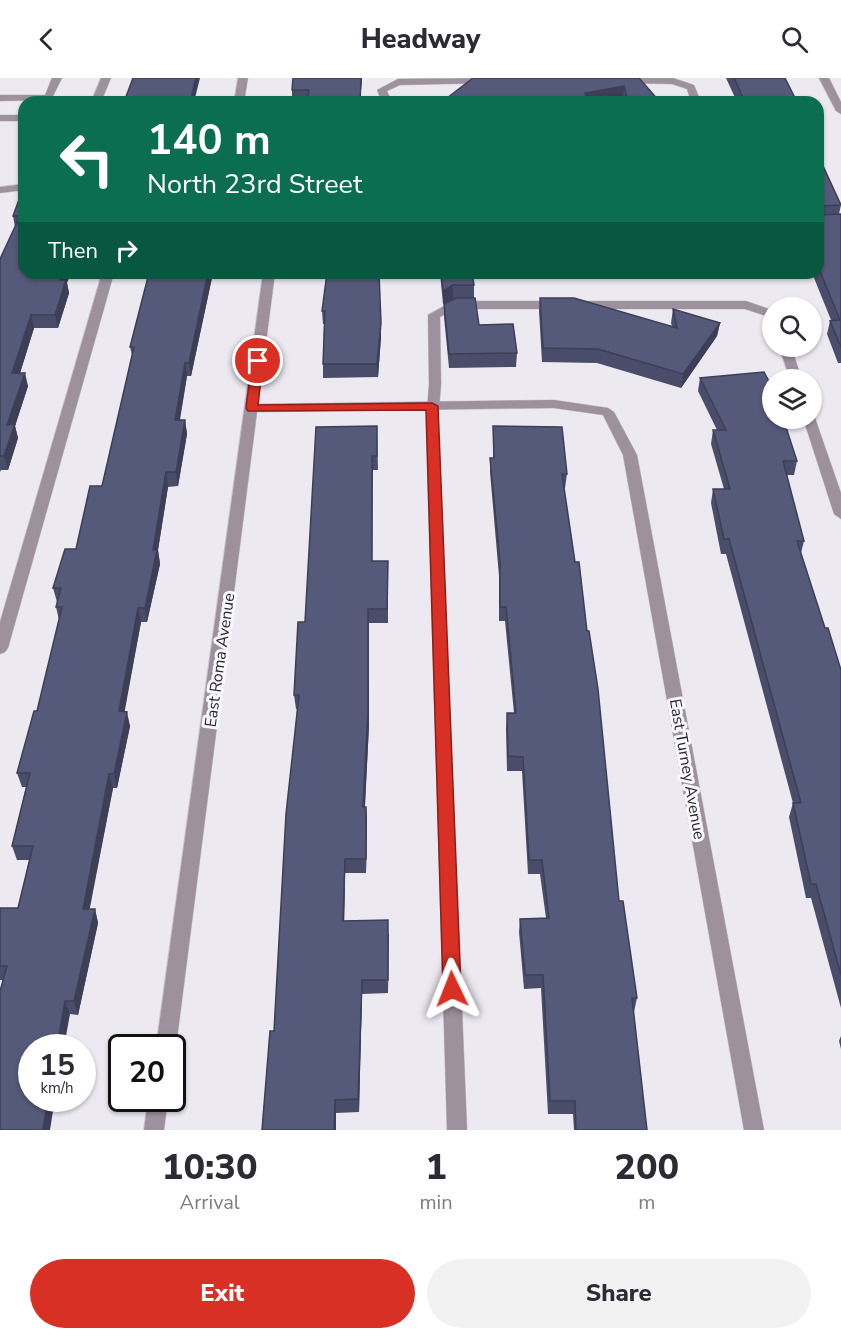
<!DOCTYPE html>
<style>
:root{--surface:#fff;--page:#f2f2f3;--text:#2b2b33;--muted:#7c7c81;--accent:#d93025}
body{margin:0;font-family:"Nunito Sans",sans-serif;background:var(--page);color:var(--text);height:100vh;display:flex;flex-direction:column;font-size:22px;white-space:nowrap}
*{box-sizing:border-box;margin:0}
p{font-size:20px;color:var(--muted)}
.icon{flex:none;width:33px;height:33px;fill:none;stroke:currentColor;stroke-width:2;stroke-linecap:round;stroke-linejoin:round}
.map{position:relative;height:1052px;overflow:hidden}
.details{display:flex;flex-direction:column;background:var(--surface);flex:1}
.details>*{flex:none}
.top-card{position:absolute;left:18px;top:18px;width:806px;height:183px;border-radius:18px;box-shadow:0 2px 4px #0004;background:#0b6e4f;color:#fff;overflow:hidden}
.fabs{position:absolute;left:762px;top:219px;display:grid;gap:12px}
.fabs a{display:grid;place-items:center;width:60px;height:60px;border-radius:50%;background:var(--surface);box-shadow:0 2px 4px #0004;font-size:30px}
.speed{position:absolute;left:18px;top:956px;display:flex;gap:12px;font-size:30px;font-weight:700;text-align:center}
.speed>*{display:grid;place-content:center;width:78px;height:78px;border-radius:50%;background:var(--surface);box-shadow:0 2px 4px #0004;line-height:1}
.speed small{font-size:15px;font-weight:400}
.speed .limit{border:3px solid #111;border-radius:9px;background:#fff;color:#111}
.pin{position:absolute;display:grid;place-items:center;width:51px;height:51px;color:#fff;margin:-26px;border:3px solid #fff;border-radius:50%;box-shadow:0 2px 6px #0007}
.me{position:absolute;width:66px;margin:-33px;rotate:358deg;stroke-linejoin:round;filter:drop-shadow(0 0 4px #0008)}
.turn{display:flex;align-items:center;gap:21px;height:126px;padding:0 30px;font-size:27px}
.turn .icon{width:78px;height:78px;stroke-width:2.5}
.turn b{display:block;font-size:42px;line-height:51px}
.then{display:flex;align-items:center;height:57px;padding:0 30px;background:#0003;gap:12px;font-size:22px}
.eta{display:flex;justify-content:space-evenly;align-items:center;height:102px;text-align:center}
.eta b{font-size:36px;font-weight:800;line-height:42px}
.button{display:flex;gap:12px;margin-top:auto;padding:12px 30px}
.button a{flex:1;height:69px;border-radius:36px;background:var(--accent);color:#fff;font-size:24px;font-weight:800;line-height:69px;text-align:center}
.button a+a{background:var(--page);color:var(--text)}
header{display:flex;justify-content:space-between;align-items:center;height:78px;padding:0 30px;background:var(--surface);font-size:27px;font-weight:800}
.map>svg:first-child{display:block}
.lines{fill:none;stroke-linecap:round;stroke-linejoin:round}
.lane-casing{stroke:#c9c6cd;stroke-width:1}
.street-casing{stroke:#c9c6cd;stroke-width:1}
.lane{fill:#9e919e;fill-rule:evenodd}
.street{fill:#9e919e;fill-rule:evenodd}
.wall{fill:#4a4d69}
.shaded-wall{fill:#3c3f55}
.building{fill:#565a7a;stroke:#3c3f55;stroke-width:1.5}
.route{fill:#d93025;stroke:#8d1f18;stroke-width:1.5}
.labels{text-anchor:middle;stroke-width:6;stroke-linejoin:round;paint-order:stroke}
.street-label{font-size:16px;fill:#282729;stroke:#f9f7fe}
</style>
<header><svg class="icon" aria-label="back" viewBox="0 0 24 24"><path d="M15 5l-7 7 7 7"/></svg>Headway<svg class="icon" aria-label="search" viewBox="0 0 24 24"><circle cx="10" cy="10" r="6"/><path d="M15 15l6 6"/></svg></header>
<div class="map">
<svg width="841" height="1052" viewBox="0 0 841 1052">
<rect width="100%" height="100%" fill="#ece9f1"/>
<g class="lines">
<g class="lane-casing">
<path id="lane" d="M52,0h10l-11,22 -51,1v-6h45z
M101,0h10l-10,24h-10z
M487,0l5,3 -2,2 -90,2 -13,6 5,11h-10l-5,-12 21,-11z
M622,0h51l21,7 7,17h-10l-4,-13 -15,-5 -53,-1 -2,-2z
M0,37h24v6h-24z
M102,195h12l-106,375 -3,4 -5,2v-32z
M453,223h293l26,9v8l-27,-9h-290l-15,8 1,67 -3,39 29,707h-20l-21,-707 3,-39 -1,-69z
M779,268h12l11,34h-12z
M812,337l3,3 26,75v26l-7,-5 -31,-96h9z"/>
</g>
<g class="street-casing">
<path id="street" d="M238,0h10l-4,24h-10z
M819,0h10l12,24v12l-5,-3z
M24,106v6l-24,3v-6z
M263,195h12l-17,131 296,-4 54,8 6,4 23,43 127,675h-20l-121,-675 -20,-40 -49,-7 -297,4 -81,635 -4,7v-7h-16z
M148,1020h20l-4,32h-20z"/>
</g>
<use href="#lane" class="lane"/>
<use href="#street" class="street"/>
</g>
<path class="wall" d="M293,0h69l-2,24h-68v-12z
M639,0l21,24h-36l-1,-3 -20,3h-161z
M726,0h59l12,24h-60z
M818,77l23,50 -2,9h2v149h-3l-11,-29 3,-13 1,-1 -19,-47h6z
M24,108l43,97 2,10 -11,35h-24l-14,45 8,13 -13,40 3,12 -10,32h-7l-1,2v-213l15,-32 -2,-11z
M149,195h64l-22,103h-4l-7,44h5l2,14 -9,52 -10,1 -10,63 2,14 -13,58h-6l-17,89 6,15 -13,62h-4l-24,121h6l3,14 -20,92 -8,-1 -67,-34h-3v-72h18l11,-48h-12l-5,-14 14,-59h-4l-5,-14 20,-62 22,-91 -3,-13 1,-5 -4,-14 23,-39 26,-63 30,-131 -2,-8z
M327,195l54,64 -3,40 -55,1v-14l1,-40h-1l-1,-13z
M440,195h32l2,12v13l5,27 38,28 -1,14 -67,1 -5,-51v-13l10,-5 -11,5z
M473,195h31v2h-31z
M661,195h38l-1,4h-37z
M540,220l132,28 -1,-3 2,-14 47,14 -3,13 -36,52 -84,-25 -55,-1 -3,-51z
M700,300l72,40h15l-2,8 12,35 -3,14h-7l17,66 -3,12 24,75 16,42v338l-30,-110h-5l-17,-81 4,-14 -67,-249h-5l-10,-51 2,-14h11l-13,-45 2,-14h4l-19,-39z
M377,348l1,44h-5l-1,91h16v62h-19v102l-4,82h1l1,14 -1,52h-21l-1,48 45,13 -1,59 -26,1 -3,118 -23,1v17h-74l12,-99 23,-322h-1l-2,-14 11,-73z
M493,348l74,48 -2,14h-1l11,74 12,69 32,270 18,97 -3,14h-1l14,118h-73l-1,-16h-25l-7,-126 -17,1 -5,-57 1,-13 26,-1 -6,-44h-12l-6,-103h-15l-1,-43 1,-15h7l-9,-92h-6v-45l-9,-104v-14h3z
M841,958v13l-2,-8z"/>
<path class="shaded-wall" d="M196,0h4l-6,24h-1l-1,-9z
M361,0h1l-2,24z
M624,8l-1,13 -20,3h-19l1,-9z
M63,195h8l-4,10 2,10 -11,35 -3,-13 5,-35z
M208,195h5l-22,103 -2,-13z
M453,207v14l-10,5v-13z
M31,237l3,13 -18,58 -4,-13z
M381,245v14l-3,40 -1,-13z
M720,245l-3,13 -36,52 2,-14z
M185,285l2,13 -10,58 -2,-14z
M25,295l3,13 -13,40 3,12 -10,32 -4,-14 3,-31z
M185,342l2,14 -9,52 -2,-14z
M166,394l2,15 -10,63 2,14 -13,58 -2,-14 8,-58z
M138,530l3,14 -19,104 -3,-15z
M368,531l1,116 -5,96 -1,-14z
M127,634l3,14 -13,62 -3,-14z
M109,696l4,14 -26,135 -4,-14z
M366,729l1,14 -1,52z
M345,781v14l-1,61 -1,-13z
M95,831l3,14 -20,92 -4,-14z
M362,902v14l-3,118 -1,-13z
M65,923l5,13 -6,33h-7z
M48,1020h7l-5,32h-7z
M335,1022l1,13v17h-2z"/>
<path class="building" d="M133,0h63l-4,15 1,9h-69z
M293,0h68l-1,24h-53l2,-12h-17z
M473,0h166l21,24h-32l-4,-16 -39,7 1,9h-144z
M734,0h51l12,24h-52z
M818,77l23,50 -22,1v9l22,-1v133l-11,-26 10,-1 -22,-54z
M24,108v87h39l-3,7h6l-11,35h-24l-19,58h13l-18,52 8,-1 -11,32h-4v-197l20,-43h-7z
M149,195h59l-19,90h-4l-10,57h10l-9,52h-10l-13,78h4l-12,58h-7l-19,103 8,1 -13,62h-5l-26,135h12l-21,92h-9l-8,46h-25v51h16l-5,32h-43v-139l7,-25h-7v-58h18l15,-62h-21l18,-73h-13l17,-62h3l25,-104h-6l5,-19h-8l12,-39h11l14,-63h12l32,-139h-4z
M327,195h52l2,50 -4,41h-54l2,-53h-3z
M441,195h31l2,12h-21l-10,6z
M456,220h19l4,27 34,-1 4,29 -68,1 -5,-50z
M540,220h34l103,30 -4,-19 47,14 -37,51 -85,-25 -55,-1z
M764,294l8,15v31h11l14,43h-14l21,80h-7l28,87h3l13,42v305l-25,-91h-5l-18,-81h8l-72,-264h-5l-11,-50h17l-17,-59h13l-26,-52z
M377,348v30h-5v105h16l-1,48h-19v102l-5,96h3v52h-21l-2,62 45,-1v60h-26l-4,119 -23,1 -1,30h-72l8,-99h4l12,-217 13,-119h-5l4,-73h7l11,-195z
M493,348l69,1 5,47h-5l13,88h4l8,69h2l9,58 21,212h4l14,97h-5l15,132h-71l-1,-29h-25l-7,-126h-18l-5,-56 29,-1 -7,-58h-13l-6,-103 -15,-1 -1,-43h9l-10,-106h-6v-45l-10,-104h4z"/>
<path class="route" d="M258,279l5,4 -5,44 174,-2 6,3 23,583 -3,5 -6,2 -6,-2 -3,-5 -17,-579 -178,1 -2,-3 6,-47z"/>
<g class="labels">
<g class="street-label">
<text transform="translate(219 582) rotate(-82)" y="6">East Roma Avenue</text>
<text transform="translate(688 691) rotate(80)" y="6">East Turney Avenue</text>
</g>
</g>
</svg>
<div class="fabs">
<a><svg class="icon" aria-label="search" viewBox="0 0 24 24"><circle cx="10" cy="10" r="6"/><path d="M15 15l6 6"/></svg></a>
<a><svg class="icon" aria-label="layers" viewBox="0 0 24 24"><path d="M12 4l9 5-9 5-9-5zM3 14l9 5 9-5"/></svg></a>
</div>
<div class="speed"><div>15<small>km/h</small></div><div class="limit">20</div></div>
<div class="pin" style="left:258px;top:283px;background:#d93025"><svg class="icon" aria-label="arrive" viewBox="0 0 24 24"><path d="M6 21V4h12l-3 4 3 4H6"/></svg></div>
<svg class="me" style="left:452px;top:911px" viewBox="-20 -20 40 40"><path d="M0-17L14 15 0 8-14 15z" fill="#d93025" stroke="#fff" stroke-width="4"/></svg>
<div class="top-card">
<div class="turn"><svg class="icon" aria-label="left" viewBox="0 0 24 24"><path d="M17 20v-9H6M10 6l-5 5 5 5"/></svg><div><b>140 m</b>North 23rd Street</div></div>
<div class="then">Then<svg class="icon" aria-label="right" viewBox="0 0 24 24"><path d="M7 20v-9h11M14 6l5 5-5 5"/></svg></div>
</div>
</div>
<section class="details">
<div class="eta">
<div><b>10:30</b><p>Arrival</p></div>
<div><b>1</b><p>min</p></div>
<div><b>200</b><p>m</p></div>
</div>
<div class="button"><a>Exit</a><a>Share</a></div>
</section>
